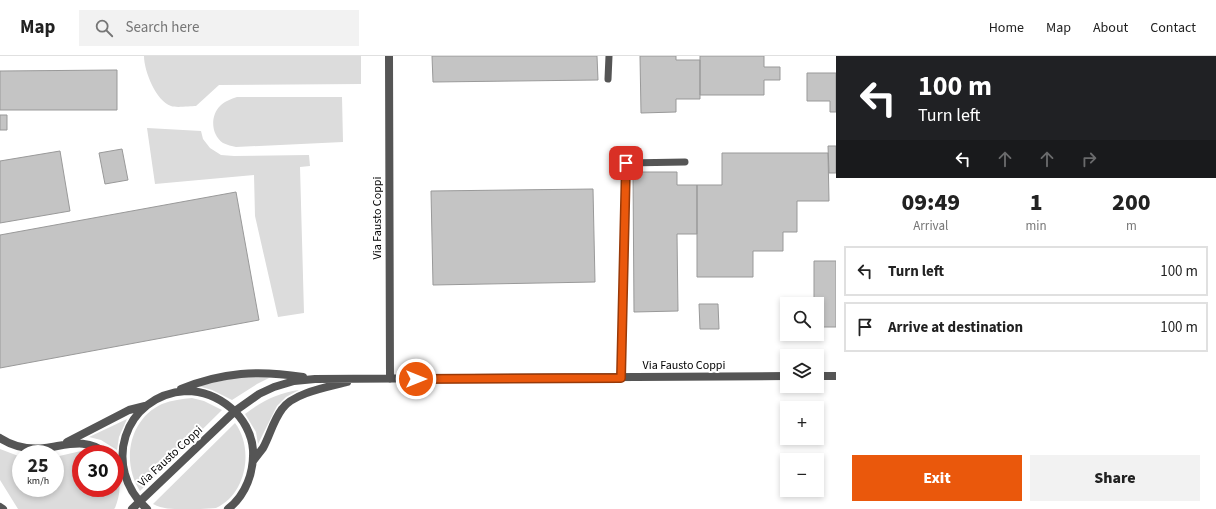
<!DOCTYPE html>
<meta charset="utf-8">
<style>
:root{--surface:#fff;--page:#f2f2f2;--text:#222;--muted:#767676;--line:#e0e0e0;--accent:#ea580c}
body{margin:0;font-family:"Source Sans 3",sans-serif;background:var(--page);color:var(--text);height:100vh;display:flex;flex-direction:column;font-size:15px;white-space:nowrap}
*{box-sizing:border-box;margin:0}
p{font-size:13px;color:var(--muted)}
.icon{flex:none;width:22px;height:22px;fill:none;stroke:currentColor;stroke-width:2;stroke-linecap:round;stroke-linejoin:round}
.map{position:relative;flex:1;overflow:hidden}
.panel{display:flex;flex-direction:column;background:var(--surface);width:380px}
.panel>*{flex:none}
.guide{background:#202124;color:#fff;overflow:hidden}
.fabs{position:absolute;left:780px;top:241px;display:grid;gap:8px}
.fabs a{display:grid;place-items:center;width:44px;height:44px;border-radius:0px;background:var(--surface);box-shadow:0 2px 6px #0003;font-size:20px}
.speed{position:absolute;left:12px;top:389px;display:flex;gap:8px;font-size:20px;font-weight:700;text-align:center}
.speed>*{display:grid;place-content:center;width:52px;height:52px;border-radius:50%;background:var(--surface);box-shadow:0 2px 6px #0003;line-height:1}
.speed small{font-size:10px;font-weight:400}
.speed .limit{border:6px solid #d22;background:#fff;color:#111}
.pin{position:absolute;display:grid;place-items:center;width:34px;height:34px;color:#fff;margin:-17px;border-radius:8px;box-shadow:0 2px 6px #0006}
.me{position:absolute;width:44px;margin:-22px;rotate:90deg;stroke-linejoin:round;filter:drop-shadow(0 0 3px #0008)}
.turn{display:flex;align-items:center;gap:14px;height:84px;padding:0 16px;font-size:18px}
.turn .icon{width:52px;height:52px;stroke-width:2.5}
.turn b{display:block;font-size:28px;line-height:34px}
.lanes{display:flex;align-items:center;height:38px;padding:0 16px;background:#0003;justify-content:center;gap:20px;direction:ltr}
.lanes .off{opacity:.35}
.eta{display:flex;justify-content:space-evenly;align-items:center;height:68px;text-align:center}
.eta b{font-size:24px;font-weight:800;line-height:28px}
.action{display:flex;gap:8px;margin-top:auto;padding:8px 16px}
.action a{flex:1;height:46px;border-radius:0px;background:var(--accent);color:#fff;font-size:16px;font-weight:800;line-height:46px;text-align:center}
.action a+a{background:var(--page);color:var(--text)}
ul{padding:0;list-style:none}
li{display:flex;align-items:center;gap:12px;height:50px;margin:0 8px 6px;padding:0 8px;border:2px solid var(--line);border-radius:0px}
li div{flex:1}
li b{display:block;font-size:15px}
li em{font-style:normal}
header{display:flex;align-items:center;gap:24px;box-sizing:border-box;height:56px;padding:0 20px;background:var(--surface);border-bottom:1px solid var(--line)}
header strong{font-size:19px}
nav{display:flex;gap:22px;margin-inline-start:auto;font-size:14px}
.search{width:280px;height:36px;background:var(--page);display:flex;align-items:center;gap:10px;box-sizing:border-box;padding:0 14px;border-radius:0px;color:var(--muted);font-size:15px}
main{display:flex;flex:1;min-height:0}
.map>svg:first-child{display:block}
.green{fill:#dcdcdc}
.building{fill:#c4c4c4;stroke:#999}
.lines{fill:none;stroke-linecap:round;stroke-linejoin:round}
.service{stroke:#555;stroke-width:7}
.minor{stroke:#555;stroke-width:8}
.route-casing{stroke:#983908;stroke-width:10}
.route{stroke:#ea580c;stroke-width:7}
.labels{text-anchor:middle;stroke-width:4;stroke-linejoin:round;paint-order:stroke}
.street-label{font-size:12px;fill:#000;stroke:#fff}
</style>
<header>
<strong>Map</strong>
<div class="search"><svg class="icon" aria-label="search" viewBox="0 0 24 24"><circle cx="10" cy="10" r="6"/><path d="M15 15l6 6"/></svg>Search here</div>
<nav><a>Home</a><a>Map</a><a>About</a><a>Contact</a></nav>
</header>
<main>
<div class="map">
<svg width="836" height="453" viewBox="0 0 836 453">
<rect width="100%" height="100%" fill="#fff"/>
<path class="green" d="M144,0h217v28l-142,1 -23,21c-6,0 -20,2 -25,0 -15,-5 -27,-35 -27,-50z
M237,41h105l1,45 -107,5c-4,-1 -9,-2 -13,-4 -12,-8 -13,-27 -3,-37 5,-5 11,-7 17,-9z
M147,72l54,3 2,8 7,9 11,7 13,1 75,-1 1,11 -10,1 4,146 -26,4 -23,-101 -1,-41 -99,9z
M273,320l-16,8 -25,16 -20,-10 -14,-4 42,-9z
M299,334l-13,7 -9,9 -19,38 -2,-12 -11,-18c17,-13 33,-21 54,-24z
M192,342l12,3 18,9 -82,81c-19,-29 -11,-72 22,-87 10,-4 20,-5 30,-6z
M127,363l-8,18 -2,13 -16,-10 -12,-3z
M235,367c19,25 12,71 -19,85 -7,1 -25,1 -33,1 -12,0 -20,0 -30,-5z
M0,393l21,8v31h34v-31l26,-6 16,3h-16v34h34v-17c7,13 5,24 0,37l-1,1h-96l-18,-29z"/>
<path class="building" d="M432,0h165l1,24 -165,2z
M640,0h36v4h24v39h-24v13l-35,1z
M700,0h64v11h16v13h-16v15h-64z
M117,14v40h-117v-39z
M807,17h29v39h-6v-11h-23z
M0,59h7v15h-7z
M828,90h8v27h-7z
M122,93l6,31 -23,4 -6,-31z
M60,95l10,60 -70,12v-62z
M722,97h106l1,48h-32v31h-14v19h-30v26h-56v-92h25z
M633,116h44v13h20v49h-20l1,77 -44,1z
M593,133l2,93 -162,3 -2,-94z
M236,136l23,128 -259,48v-133z
M814,205h22v66h-19v-23h-3z
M699,248h19l1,25h-19z"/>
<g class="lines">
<path class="service" d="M608,23l1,-23
M621,321l5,-214 59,-1"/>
<path class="minor" d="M389,0l1,323
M817,320h19
M181,333c42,-17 77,-19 122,-12
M0,382c14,9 29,12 45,10 23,-3 42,-11 62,6
M67,386l62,-32 16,-4
M253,405c3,-4 7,-9 10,-13 7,-13 10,-27 19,-39 11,-16 46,-22 65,-27
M0,451l3,2
M132,453l103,-98 24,-17 15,-7 20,-6 21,-2 472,-3
M147,453c-46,-41 -24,-114 39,-118 16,0 32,6 45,17 12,10 21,26 22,42 1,22 -7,45 -25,59"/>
</g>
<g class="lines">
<g class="route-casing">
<path id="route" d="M416,323l205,-1 5,-215"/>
</g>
<use href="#route" class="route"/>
</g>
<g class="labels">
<g class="street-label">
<text transform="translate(377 162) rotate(-90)" y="4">Via Fausto Coppi</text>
<text x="684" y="313">Via Fausto Coppi</text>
<text transform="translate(170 400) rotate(-43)" y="4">Via Fausto Coppi</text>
</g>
</g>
</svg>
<div class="fabs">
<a><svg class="icon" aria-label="search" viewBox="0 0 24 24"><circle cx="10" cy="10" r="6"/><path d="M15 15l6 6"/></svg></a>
<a><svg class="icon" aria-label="layers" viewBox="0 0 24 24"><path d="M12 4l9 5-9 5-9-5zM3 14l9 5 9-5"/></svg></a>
<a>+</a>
<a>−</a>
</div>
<div class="speed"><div>25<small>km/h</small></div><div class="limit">30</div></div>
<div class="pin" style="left:626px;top:107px;background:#d93025"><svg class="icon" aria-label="arrive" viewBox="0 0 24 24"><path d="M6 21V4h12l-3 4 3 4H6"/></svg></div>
<svg class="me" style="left:416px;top:323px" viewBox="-20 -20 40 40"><circle r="17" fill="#ea580c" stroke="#fff" stroke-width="3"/><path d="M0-11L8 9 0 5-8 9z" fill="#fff"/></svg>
</div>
<section class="panel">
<div class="guide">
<div class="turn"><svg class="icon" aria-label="left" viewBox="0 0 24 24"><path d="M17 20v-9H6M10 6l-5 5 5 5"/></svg><div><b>100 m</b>Turn left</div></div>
<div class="lanes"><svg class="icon" aria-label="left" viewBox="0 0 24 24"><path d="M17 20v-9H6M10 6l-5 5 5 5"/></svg><svg class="icon off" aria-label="ahead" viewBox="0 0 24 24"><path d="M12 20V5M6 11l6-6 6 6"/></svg><svg class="icon off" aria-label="ahead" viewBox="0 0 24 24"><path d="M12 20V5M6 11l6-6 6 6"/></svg><svg class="icon off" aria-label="right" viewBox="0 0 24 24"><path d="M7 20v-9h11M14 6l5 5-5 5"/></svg></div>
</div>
<div class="eta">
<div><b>09:49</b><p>Arrival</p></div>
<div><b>1</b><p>min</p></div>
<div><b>200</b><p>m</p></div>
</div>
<ul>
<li><svg class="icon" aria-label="left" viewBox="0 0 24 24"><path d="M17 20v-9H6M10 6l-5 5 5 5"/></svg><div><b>Turn left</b></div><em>100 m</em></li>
<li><svg class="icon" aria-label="arrive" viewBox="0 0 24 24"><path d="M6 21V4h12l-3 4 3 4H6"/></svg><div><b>Arrive at destination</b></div><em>100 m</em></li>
</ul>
<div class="action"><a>Exit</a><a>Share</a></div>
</section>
</main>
